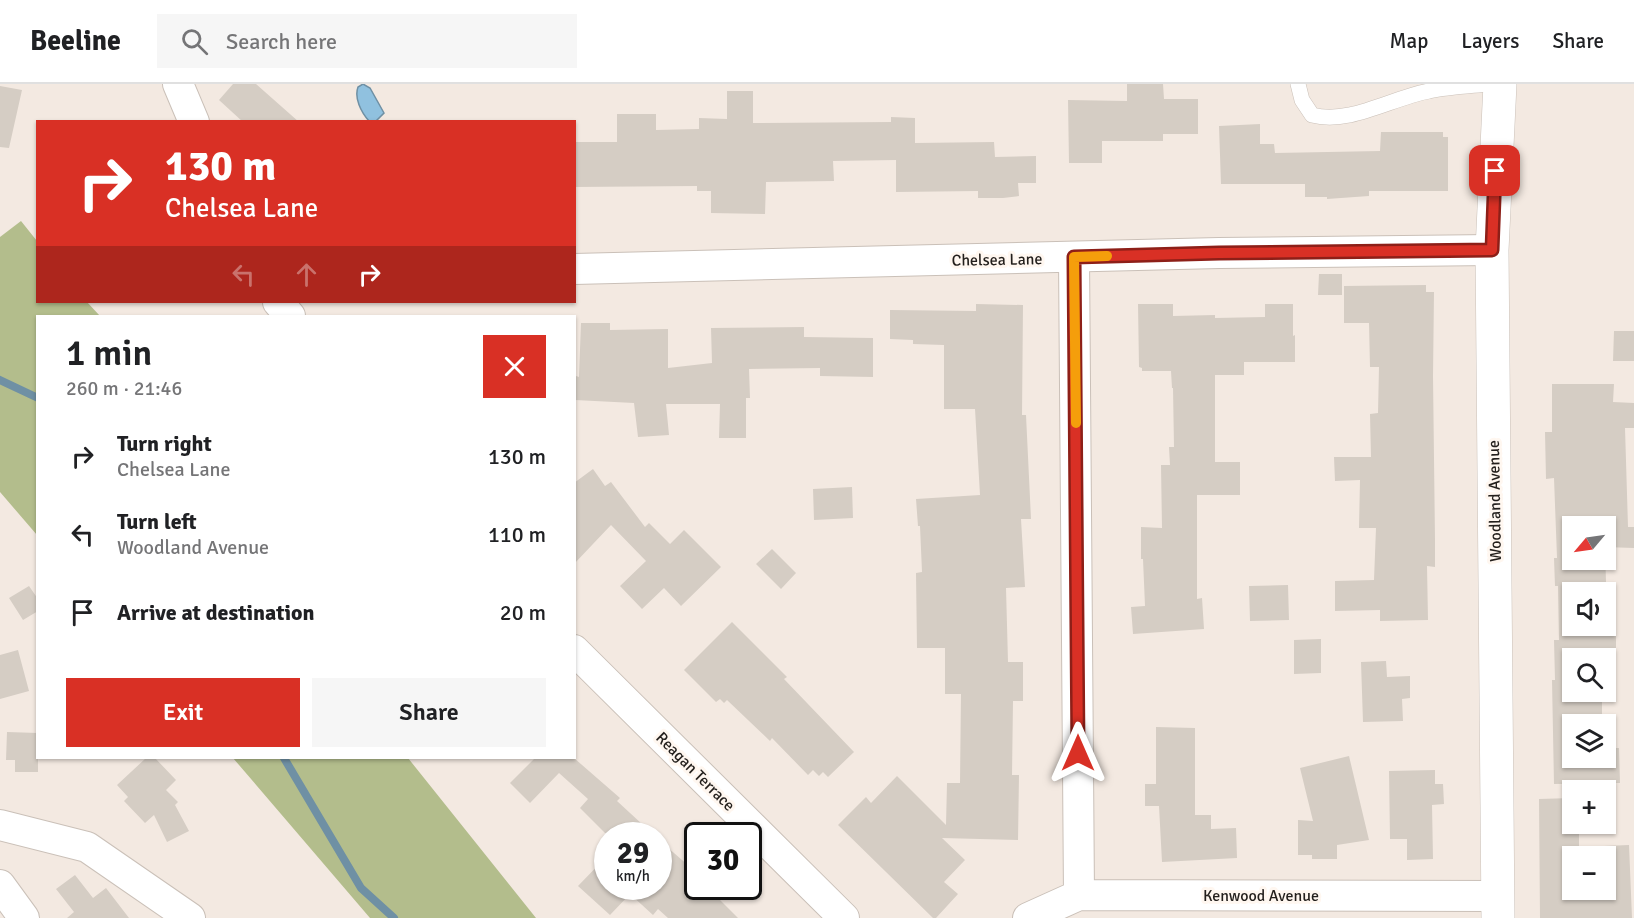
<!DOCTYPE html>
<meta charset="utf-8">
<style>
:root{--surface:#fff;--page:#f6f6f6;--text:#202124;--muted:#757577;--line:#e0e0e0;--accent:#d93025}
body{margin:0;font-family:Signika,sans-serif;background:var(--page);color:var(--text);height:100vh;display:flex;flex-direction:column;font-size:22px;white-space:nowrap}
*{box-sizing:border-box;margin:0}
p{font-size:20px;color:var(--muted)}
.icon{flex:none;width:33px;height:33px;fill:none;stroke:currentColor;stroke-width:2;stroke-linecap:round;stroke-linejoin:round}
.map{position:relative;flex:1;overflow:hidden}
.details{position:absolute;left:36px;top:231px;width:540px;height:444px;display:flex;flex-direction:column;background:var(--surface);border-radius:0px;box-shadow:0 2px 4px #0004}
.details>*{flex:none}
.banner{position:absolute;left:36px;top:36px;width:540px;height:183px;border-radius:0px;box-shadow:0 2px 4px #0004;background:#d93025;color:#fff;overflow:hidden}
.needle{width:39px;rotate:241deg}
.controls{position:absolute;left:1562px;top:432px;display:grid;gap:12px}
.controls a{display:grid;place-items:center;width:54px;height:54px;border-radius:0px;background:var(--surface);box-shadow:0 2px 4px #0004;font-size:30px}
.speed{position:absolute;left:594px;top:738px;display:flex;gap:12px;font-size:30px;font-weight:700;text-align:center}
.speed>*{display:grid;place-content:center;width:78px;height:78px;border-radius:50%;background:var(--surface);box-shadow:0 2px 4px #0004;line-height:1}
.speed small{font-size:15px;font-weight:400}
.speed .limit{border:3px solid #111;border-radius:9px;background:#fff;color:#111}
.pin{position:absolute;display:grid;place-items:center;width:51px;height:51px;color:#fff;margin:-26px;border-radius:12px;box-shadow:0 3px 9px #0006}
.me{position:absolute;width:66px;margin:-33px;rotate:0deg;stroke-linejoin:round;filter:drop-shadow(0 0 4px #0008)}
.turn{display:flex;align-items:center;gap:21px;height:126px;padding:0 30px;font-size:27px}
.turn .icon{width:78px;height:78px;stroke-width:2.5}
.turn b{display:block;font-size:42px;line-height:51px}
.lanes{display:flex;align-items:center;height:57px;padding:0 30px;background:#0003;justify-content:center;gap:30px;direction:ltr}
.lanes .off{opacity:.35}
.round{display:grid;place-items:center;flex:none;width:63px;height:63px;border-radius:0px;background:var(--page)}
.head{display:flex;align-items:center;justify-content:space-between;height:102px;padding:0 30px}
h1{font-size:36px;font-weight:600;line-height:45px}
.primary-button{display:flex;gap:12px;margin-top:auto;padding:12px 30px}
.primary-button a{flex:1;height:69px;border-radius:0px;background:var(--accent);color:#fff;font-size:24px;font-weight:600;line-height:69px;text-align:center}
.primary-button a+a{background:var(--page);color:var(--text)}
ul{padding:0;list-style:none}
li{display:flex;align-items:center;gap:18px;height:78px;padding:0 30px}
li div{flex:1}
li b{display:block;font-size:22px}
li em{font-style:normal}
header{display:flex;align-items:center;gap:36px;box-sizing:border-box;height:84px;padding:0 30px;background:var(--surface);border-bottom:2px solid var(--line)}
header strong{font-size:28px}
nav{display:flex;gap:33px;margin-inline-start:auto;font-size:21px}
.search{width:420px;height:54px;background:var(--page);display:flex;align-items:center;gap:15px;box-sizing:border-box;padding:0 21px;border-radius:0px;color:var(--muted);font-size:22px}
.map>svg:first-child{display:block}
.forest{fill:#b3bd8c}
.water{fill:#90c1df;stroke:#6f90a4;stroke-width:1.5}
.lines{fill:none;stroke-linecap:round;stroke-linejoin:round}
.stream{stroke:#6f90a4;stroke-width:8}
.building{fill:#d5cdc4;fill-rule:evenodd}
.lane-casing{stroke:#cac0b8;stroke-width:16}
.street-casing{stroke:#cac0b8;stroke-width:32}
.secondary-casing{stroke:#cac0b8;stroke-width:34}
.lane{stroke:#fff;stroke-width:15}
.street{stroke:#fff;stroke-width:30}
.secondary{stroke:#fff;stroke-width:33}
.route-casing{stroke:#8d1f18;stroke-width:15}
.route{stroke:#d93025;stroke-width:10}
.slow{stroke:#f59e0b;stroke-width:10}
.labels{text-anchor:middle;stroke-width:6;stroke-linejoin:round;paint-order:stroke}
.street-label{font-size:16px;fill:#231f1c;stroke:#fff7f0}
</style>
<header>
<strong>Beeline</strong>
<div class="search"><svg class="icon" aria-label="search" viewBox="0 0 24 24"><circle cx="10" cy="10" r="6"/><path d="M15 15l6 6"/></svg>Search here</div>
<nav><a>Map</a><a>Layers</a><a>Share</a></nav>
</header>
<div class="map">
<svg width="1634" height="834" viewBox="0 0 1634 834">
<rect width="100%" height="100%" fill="#f3e9e1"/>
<path class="forest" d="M21,137l16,20 1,61h49l13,14h-62l-1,219 -37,-43v-255z
M233,674h175l128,160h-166z"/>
<path class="water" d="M363,0l7,4 14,25 -8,8h-7c-8,-9 -15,-23 -11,-34z"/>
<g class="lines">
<path class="stream" d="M0,296l38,18
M284,674l77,130 33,30"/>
</g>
<path class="building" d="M233,0h23l43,38h-56l-24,-22z
M1127,0h36l1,15h34v35h-35v7h-61v22h-33l-1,-63 59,1z
M0,2l22,4 -13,58 -9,-1z
M727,7h26v32l138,-1v-5l24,1v25l79,-1 1,15 41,-1v27h-18l1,13 -16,2h-25v-7l-82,1v-32l-63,1 1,20 -68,1 -1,32 -54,-1v-22h-14v-5l-123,1v-45h43v-28h39v16l43,-1v-11l28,1z
M1260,40v20h14l1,9 105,-2 1,-19h62v5h5v54h-79v5l-42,3v-2h-22v-13h-84l-2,-58z
M1319,190h23v21h-24z
M1426,201v7h8l-1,84 2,164v27l-8,-1 1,54 -48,1v-11l-45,1v-30l39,-1 2,-52h-17l1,-48 -25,1 -1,-24h37l-1,-43 8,-1 1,-46h-9l-1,-44h-25v-37z
M976,220l47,1 -1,110h4l5,104h-10l4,68 -19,1 2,74h15v39h-10l-1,74h7l-1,65 -76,-2 23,22 -21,22 14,12 -22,24h-3l-95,-93 28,-28 5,6 26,-27 49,49 1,-42h13l1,-89h-16v-46h-28l-1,-75 6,-1 -2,-46h-2l-2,-27 64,-4 -5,-86h-31v-64l-31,-1v-4l-23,-1v-29l86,1z
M1138,220h35v12l42,-1v3l50,-1v-13h28v32l2,-1v27h-51v13h-29v87h25v33h-43v104l5,-1 2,31 -71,5 -2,-27 14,-1 -2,-47h-2v-32l21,1 -1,-63h9l-1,-18h5l-1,-59h-1l-1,-17h-29v-3l-3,-1z
M581,239h29v7l58,-1v39l44,-5 -1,-35 93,-1v10l69,1v39l-53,-1v-8l-71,1 1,29h-4v40h-27l1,-34h-54l3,31 -31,2 -4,-34 -59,-3 1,-24 3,1z
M1614,247h20v30h-21z
M1552,300h62l-1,18 21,1v25h-9l3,99h6v21l-29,-1 2,70h6v17h3v22h-14v2h-30v34h30v32h-30v34h33v-16l1,6h13l1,35 -66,1 -2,-104h3l-1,-40h5l-1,-54h-3l-1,-28h3l-3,-80 -8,1 -1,-47h7zM1572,442h33v34h-33zM1572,508h33v34h-33z
M593,385l12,17 6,-4 34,45 4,-4 21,21 14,-14 37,37 -40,39 -17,-18 -22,21 -22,-23 26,-25 -35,-36 -37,39v-81z
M852,403l1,31 -39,2 -1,-31z
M772,465l24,24 -15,16 -25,-25z
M1288,501l1,35 -39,1 -1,-35z
M29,502l9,13v12l-15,9 -14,-22z
M732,538l55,55 -3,2 70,73 -26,25 -5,-5 -4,4 -6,-6 -5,5 -36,-37 -2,3 -43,-41 -3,3 -4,-4 -4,3 -32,-32z
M1321,555v34l-27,1v-34z
M18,566l11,41 -29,8v-44z
M1386,577l1,16 23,-1v22l-8,1 1,22 -40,1 -2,-60z
M1156,643l39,1v87h16v14l25,-1 1,30 -75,4 -3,-56h-14v-22h11z
M7,648l31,1v39h-23v-12h-9z
M1349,672l20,84 -32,5v14h-25v-4h-14v-35l15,1 -13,-53z
M146,674h9l21,22 -10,10 12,12 -3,3 14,26 -22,11 -13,-27 -9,8 -21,-22 4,-4 -11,-12z
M535,674h39l46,40 -3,3 38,35h-47l-28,-28 8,-9 -29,-26 -29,30 -20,-20z
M1435,686v14h8l1,20 -12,1 1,54 -26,1v-21h-17l-1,-68z
M1572,714v26h7v23l50,-2 3,73h-92l-1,-119zM1572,772h33v34h-33z
M658,755l40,35v12h8l32,32h-70l-10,-9 -5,6 -23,-21 -20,21 -32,-29 30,-31v31h50z
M75,791l18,23 13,-10 23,30h-62l7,-6 -18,-23z"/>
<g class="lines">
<g class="lane-casing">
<path id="lane" d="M1298,0l4,16 10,15c38,10 79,-17 117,-24 19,-4 40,-5 60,-7"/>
</g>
<g class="street-casing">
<path id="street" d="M178,0l16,38
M1074,173l5,638
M574,185l645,-16 273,-3
M278,218l12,14
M574,566l270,268
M0,741l87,22 103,71
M0,801l24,33
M1028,834l51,-23 419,1"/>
</g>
<g class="secondary-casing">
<path id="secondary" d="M1498,834l-6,-668 8,-166"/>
</g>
<use href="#lane" class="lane"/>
<use href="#street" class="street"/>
<use href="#secondary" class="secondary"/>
</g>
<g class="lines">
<g class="route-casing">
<path id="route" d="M1078,669l-4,-496 145,-4 273,-3 3,-79"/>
</g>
<use href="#route" class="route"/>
<path class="slow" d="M1076,339l-2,-166 33,-1"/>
</g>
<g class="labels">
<g class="street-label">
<text transform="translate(997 175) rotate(-1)" y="6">Chelsea Lane</text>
<text transform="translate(1494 417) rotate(-91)" y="6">Woodland Avenue</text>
<text transform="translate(696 687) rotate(45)" y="6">Reagan Terrace</text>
<text x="1261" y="817">Kenwood Avenue</text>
</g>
</g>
</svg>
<div class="controls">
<a><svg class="needle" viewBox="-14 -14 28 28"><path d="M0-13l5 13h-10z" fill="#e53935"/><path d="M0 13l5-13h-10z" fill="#757577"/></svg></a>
<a><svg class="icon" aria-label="sound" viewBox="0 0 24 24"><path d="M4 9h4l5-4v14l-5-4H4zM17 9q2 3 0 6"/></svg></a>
<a><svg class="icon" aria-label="search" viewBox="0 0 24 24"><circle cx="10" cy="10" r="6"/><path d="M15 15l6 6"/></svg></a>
<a><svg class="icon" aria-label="layers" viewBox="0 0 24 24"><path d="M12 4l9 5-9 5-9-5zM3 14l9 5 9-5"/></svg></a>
<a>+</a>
<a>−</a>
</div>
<div class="speed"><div>29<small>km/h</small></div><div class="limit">30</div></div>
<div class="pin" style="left:1495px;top:87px;background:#d93025"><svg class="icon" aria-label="arrive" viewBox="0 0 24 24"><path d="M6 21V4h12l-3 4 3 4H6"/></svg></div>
<svg class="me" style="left:1078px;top:669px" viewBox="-20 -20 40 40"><path d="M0-17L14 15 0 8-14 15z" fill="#d93025" stroke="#fff" stroke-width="4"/></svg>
<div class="banner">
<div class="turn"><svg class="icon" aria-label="right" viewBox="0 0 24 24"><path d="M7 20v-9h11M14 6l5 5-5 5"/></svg><div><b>130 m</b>Chelsea Lane</div></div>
<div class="lanes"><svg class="icon off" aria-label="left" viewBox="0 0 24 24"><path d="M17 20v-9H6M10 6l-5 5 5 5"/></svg><svg class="icon off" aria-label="ahead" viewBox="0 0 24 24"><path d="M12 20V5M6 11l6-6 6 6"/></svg><svg class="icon" aria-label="right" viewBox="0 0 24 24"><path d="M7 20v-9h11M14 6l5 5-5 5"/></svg></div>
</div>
<section class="details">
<div class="head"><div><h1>1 min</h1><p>260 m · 21:46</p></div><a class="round" style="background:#d93025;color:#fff"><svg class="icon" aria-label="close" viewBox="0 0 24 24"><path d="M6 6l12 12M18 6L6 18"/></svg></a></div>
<ul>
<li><svg class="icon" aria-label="right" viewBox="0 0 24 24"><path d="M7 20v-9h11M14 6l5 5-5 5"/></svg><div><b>Turn right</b><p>Chelsea Lane</p></div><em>130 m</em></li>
<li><svg class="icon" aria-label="left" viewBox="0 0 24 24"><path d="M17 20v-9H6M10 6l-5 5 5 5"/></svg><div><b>Turn left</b><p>Woodland Avenue</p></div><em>110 m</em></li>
<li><svg class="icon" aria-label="arrive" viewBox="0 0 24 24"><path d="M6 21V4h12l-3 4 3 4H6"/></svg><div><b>Arrive at destination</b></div><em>20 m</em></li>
</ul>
<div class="primary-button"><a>Exit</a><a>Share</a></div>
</section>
</div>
